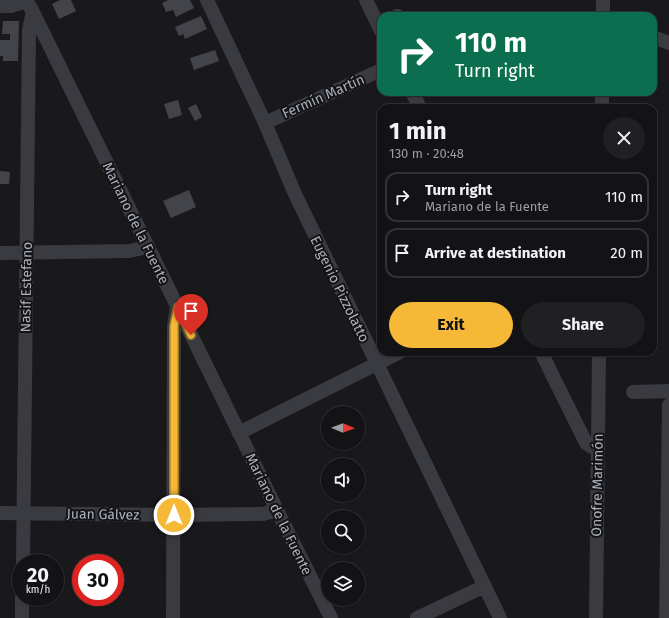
<!DOCTYPE html>
<meta charset="utf-8">
<style>
:root{--surface:#131315;--page:#202022;--text:#f1f3f6;--muted:#9d9ea0;--line:#323234;--accent:#f6b837}
body{margin:0;font-family:"Fira Sans",sans-serif;background:var(--page);color:var(--text);height:100vh;display:flex;flex-direction:column;font-size:15px;white-space:nowrap}
*{box-sizing:border-box;margin:0}
p{font-size:13px;color:var(--muted)}
.icon{flex:none;width:22px;height:22px;fill:none;stroke:currentColor;stroke-width:2;stroke-linecap:round;stroke-linejoin:round}
.map{position:relative;flex:1;overflow:hidden}
.sheet{position:absolute;left:377px;top:104px;width:280px;height:252px;display:flex;flex-direction:column;background:var(--surface);border-radius:12px;box-shadow:0 1px 3px #0004,0 0 0 1px var(--line)}
.sheet>*{flex:none}
.banner{position:absolute;left:377px;top:12px;width:280px;height:84px;border-radius:12px;box-shadow:0 1px 3px #0004,0 0 0 1px var(--line);background:#0b6e4f;color:#fff;overflow:hidden}
.needle{width:26px;rotate:91deg}
.controls{position:absolute;left:321px;top:406px;display:grid;gap:8px}
.controls a{display:grid;place-items:center;width:44px;height:44px;border-radius:50%;background:var(--surface);box-shadow:0 1px 3px #0004,0 0 0 1px var(--line);font-size:20px}
.speed{position:absolute;left:12px;top:554px;display:flex;gap:8px;font-size:20px;font-weight:700;text-align:center}
.speed>*{display:grid;place-content:center;width:52px;height:52px;border-radius:50%;background:var(--surface);box-shadow:0 1px 3px #0004,0 0 0 1px var(--line);line-height:1}
.speed small{font-size:10px;font-weight:400}
.speed .limit{border:6px solid #d22;background:#fff;color:#111}
.pin{position:absolute;display:grid;place-items:center;width:34px;height:34px;color:#fff;margin:-41px -17px;border-radius:50% 50% 50% 0;rotate:-45deg;box-shadow:0 0 4px #0007}
.pin .icon{rotate:45deg}
.me{position:absolute;width:44px;margin:-22px;rotate:0deg;stroke-linejoin:round;filter:drop-shadow(0 0 3px #0008)}
.turn{display:flex;align-items:center;gap:14px;height:84px;padding:0 12px;font-size:18px}
.turn .icon{width:52px;height:52px;stroke-width:2.5}
.turn b{display:block;font-size:28px;line-height:34px}
.round{display:grid;place-items:center;flex:none;width:42px;height:42px;border-radius:21px;background:var(--page)}
.overview{display:flex;align-items:center;justify-content:space-between;height:68px;padding:0 12px}
h1{font-size:24px;font-weight:700;line-height:30px}
.action{display:flex;gap:8px;margin-top:auto;padding:8px 12px}
.action a{flex:1;height:46px;border-radius:24px;background:var(--accent);color:#111;font-size:16px;font-weight:700;line-height:46px;text-align:center}
.action a+a{background:var(--page);color:var(--text)}
ul{padding:0;list-style:none}
li{display:flex;align-items:center;gap:12px;height:50px;margin:0 8px 6px;padding:0 4px;border:2px solid var(--line);border-radius:12px}
li div{flex:1}
li b{display:block;font-size:15px}
li em{font-style:normal}
.map>svg:first-child{display:block}
.building{fill:#434449}
.lines{fill:none;stroke-linecap:round;stroke-linejoin:round}
.street{stroke:#3a3b41;stroke-width:14}
.route-casing{stroke:#a07824;stroke-width:10}
.route{stroke:#f6b837;stroke-width:7}
.labels{text-anchor:middle;stroke-width:4;stroke-linejoin:round;paint-order:stroke}
.street-label{font-size:14px;fill:#acb0bb;stroke:#141417}
</style>
<div class="map">
<svg width="669" height="618" viewBox="0 0 669 618">
<rect width="100%" height="100%" fill="#19191c"/>
<path class="building" d="M60,0h11l5,11 -17,8 -7,-15z
M168,0h22l4,8 -18,9 -3,-7 -7,2 -4,-9z
M201,16l6,13 -22,10 -2,-5 -4,2 -4,-9z
M3,21h16l-1,40h-15v-5h-3v-16h10v-6h-8z
M215,50l4,11 -25,9 -4,-12z
M178,100l4,15 -13,4 -5,-15z
M196,104l6,13 -7,4 -7,-13z
M0,171l10,1 -1,12h-9z
M189,190l7,17 -25,11 -8,-17z"/>
<g class="lines">
<path class="street" d="M26,0l7,12 244,498 54,108
M207,0l58,123 30,71 205,424
M366,0l15,31
M0,6h11l16,-5
M397,16h1
M603,16v-16
M653,37l16,6
M412,92l8,16
M602,108v-16
M265,123l116,-53
M0,253l129,-2 19,-4
M541,352l45,91 4,3 8,3
M633,392l36,-1
M239,433l161,-81
M0,513l174,2 89,-1 14,-4
M23,563l6,-533 4,-18
M22,618v-21
M173,618l1,-292 3,-19
M417,618l68,-32
M596,618l3,-266
M666,618l3,-213"/>
</g>
<g class="lines">
<g class="route-casing">
<path id="route" d="M174,515v-189l4,-19 13,28"/>
</g>
<use href="#route" class="route"/>
</g>
<g class="labels">
<g class="street-label">
<text transform="translate(323 96) rotate(-24)" y="5">Fermín Martín</text>
<text transform="translate(136 223) rotate(64)" y="5">Mariano de la Fuente</text>
<text transform="translate(26 287) rotate(-89)" y="5">Nasif Estefano</text>
<text transform="translate(340 289) rotate(64)" y="5">Eugenio Pizzolatto</text>
<text transform="translate(597 485) rotate(-89)" y="5">Onofre Marimón</text>
<text transform="translate(103 514) rotate(1)" y="5">Juan Gálvez</text>
<text transform="translate(279 514) rotate(64)" y="5">Mariano de la Fuente</text>
</g>
</g>
</svg>
<div class="controls">
<a><svg class="needle" viewBox="-14 -14 28 28"><path d="M0-13l5 13h-10z" fill="#e53935"/><path d="M0 13l5-13h-10z" fill="#9d9ea0"/></svg></a>
<a><svg class="icon" aria-label="sound" viewBox="0 0 24 24"><path d="M4 9h4l5-4v14l-5-4H4zM17 9q2 3 0 6"/></svg></a>
<a><svg class="icon" aria-label="search" viewBox="0 0 24 24"><circle cx="10" cy="10" r="6"/><path d="M15 15l6 6"/></svg></a>
<a><svg class="icon" aria-label="layers" viewBox="0 0 24 24"><path d="M12 4l9 5-9 5-9-5zM3 14l9 5 9-5"/></svg></a>
</div>
<div class="speed"><div>20<small>km/h</small></div><div class="limit">30</div></div>
<div class="pin" style="left:191px;top:335px;background:#d93025"><svg class="icon" aria-label="arrive" viewBox="0 0 24 24"><path d="M6 21V4h12l-3 4 3 4H6"/></svg></div>
<svg class="me" style="left:174px;top:515px" viewBox="-20 -20 40 40"><circle r="17" fill="#f6b837" stroke="#fff" stroke-width="3"/><path d="M0-11L8 9 0 5-8 9z" fill="#fff"/></svg>
<div class="banner">
<div class="turn"><svg class="icon" aria-label="right" viewBox="0 0 24 24"><path d="M7 20v-9h11M14 6l5 5-5 5"/></svg><div><b>110 m</b>Turn right</div></div>
</div>
<section class="sheet">
<div class="overview"><div><h1>1 min</h1><p>130 m · 20:48</p></div><a class="round"><svg class="icon" aria-label="close" viewBox="0 0 24 24"><path d="M6 6l12 12M18 6L6 18"/></svg></a></div>
<ul>
<li><svg class="icon" aria-label="right" viewBox="0 0 24 24"><path d="M7 20v-9h11M14 6l5 5-5 5"/></svg><div><b>Turn right</b><p>Mariano de la Fuente</p></div><em>110 m</em></li>
<li><svg class="icon" aria-label="arrive" viewBox="0 0 24 24"><path d="M6 21V4h12l-3 4 3 4H6"/></svg><div><b>Arrive at destination</b></div><em>20 m</em></li>
</ul>
<div class="action"><a>Exit</a><a>Share</a></div>
</section>
</div>
